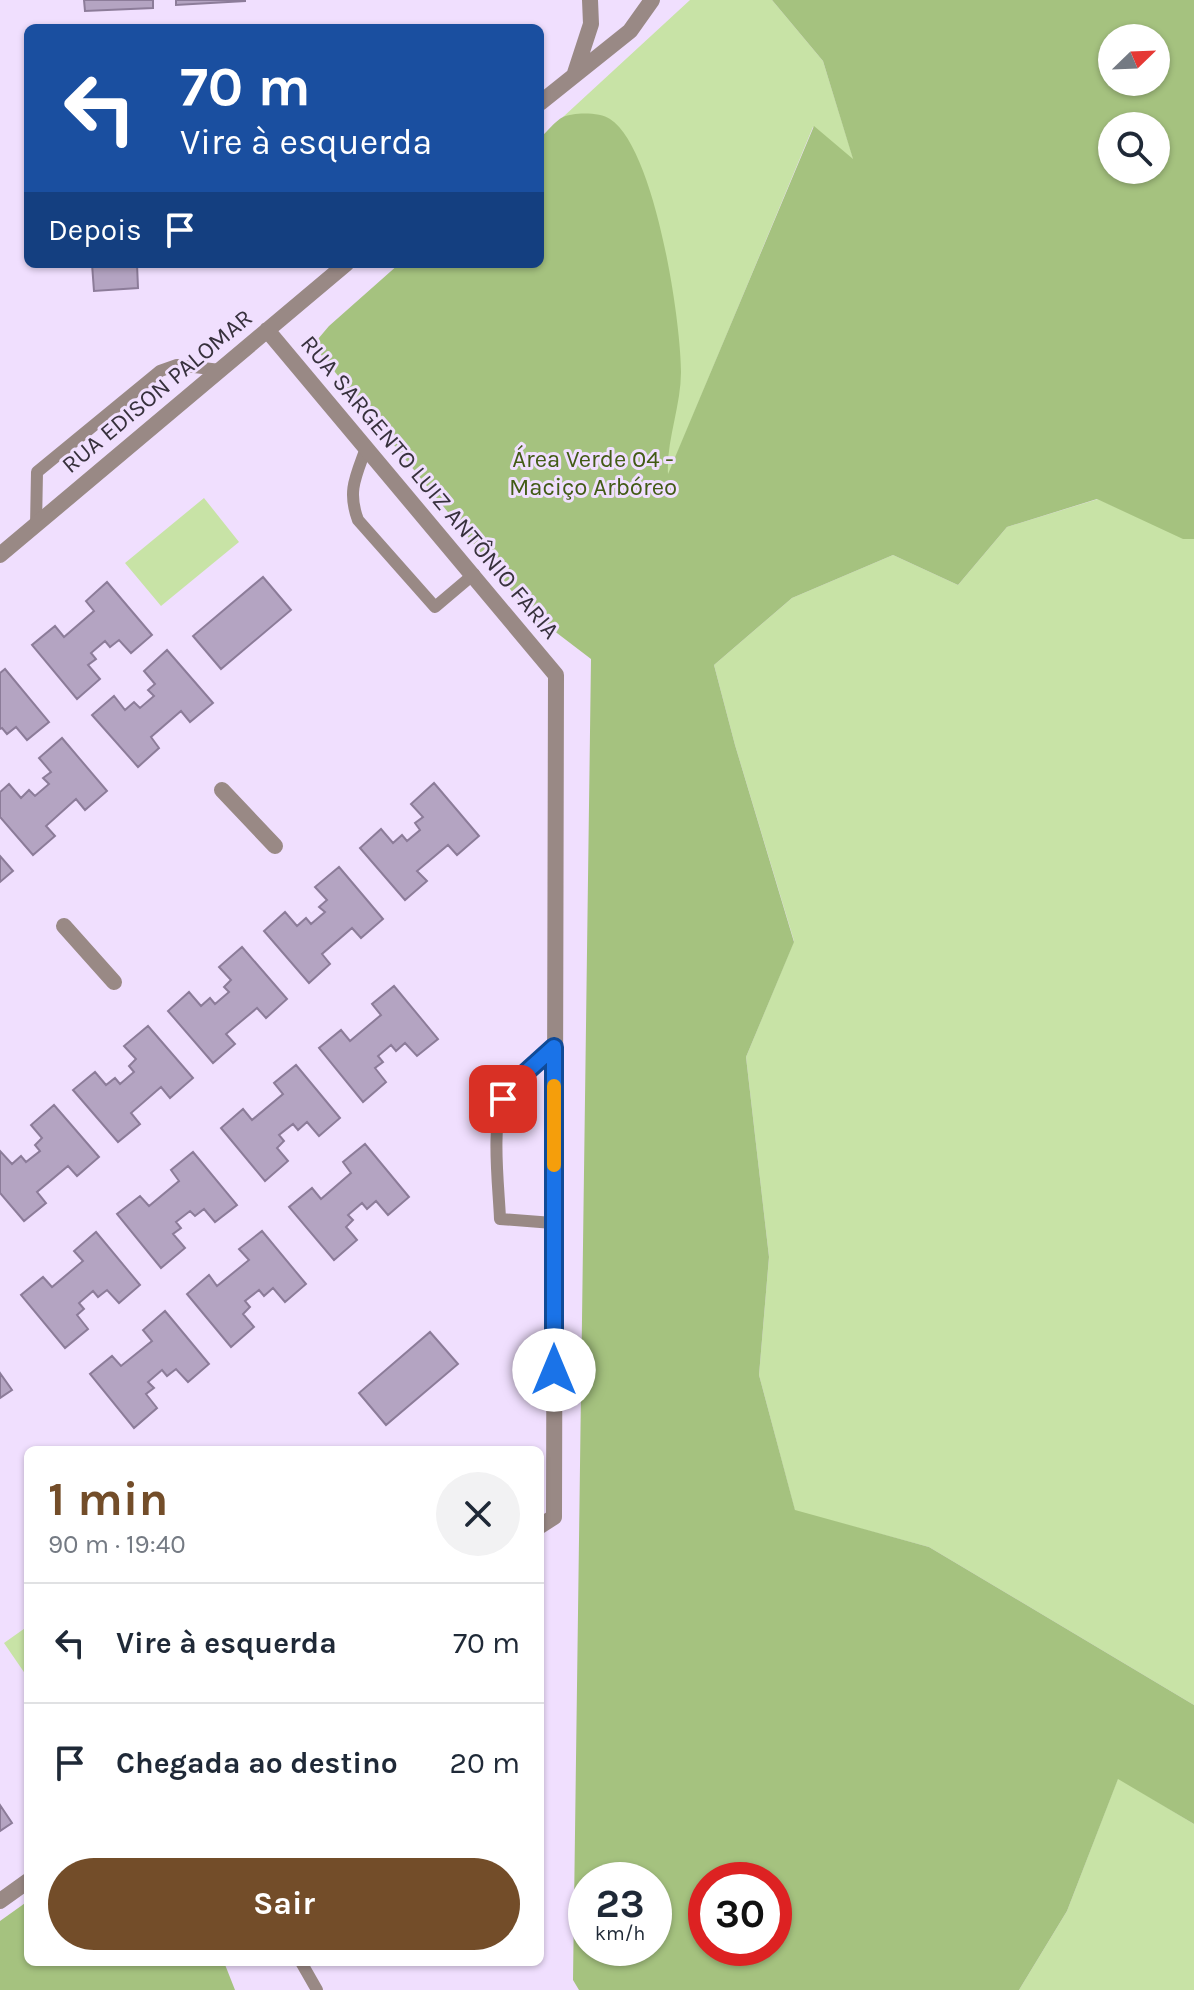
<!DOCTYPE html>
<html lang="pt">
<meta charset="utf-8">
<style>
:root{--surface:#fff;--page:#f2f2f3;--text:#1f2937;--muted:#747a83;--line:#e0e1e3;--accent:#734d29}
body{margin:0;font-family:Karla,sans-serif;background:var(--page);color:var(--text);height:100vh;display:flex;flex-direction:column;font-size:30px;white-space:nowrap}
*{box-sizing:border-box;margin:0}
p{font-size:26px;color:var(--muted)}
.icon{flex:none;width:44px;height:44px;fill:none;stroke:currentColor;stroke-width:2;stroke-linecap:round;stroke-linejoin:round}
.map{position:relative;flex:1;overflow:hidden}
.panel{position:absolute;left:24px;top:1446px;width:520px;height:520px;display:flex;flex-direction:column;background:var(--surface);border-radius:12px;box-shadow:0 2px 6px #0004}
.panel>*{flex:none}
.banner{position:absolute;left:24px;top:24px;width:520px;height:244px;border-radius:12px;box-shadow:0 2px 6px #0004;background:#1a4fa0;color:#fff;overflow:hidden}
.needle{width:52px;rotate:67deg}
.tools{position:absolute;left:1098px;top:24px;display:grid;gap:16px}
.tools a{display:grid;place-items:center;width:72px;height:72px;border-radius:50%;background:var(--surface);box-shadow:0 2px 6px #0004;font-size:40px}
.speed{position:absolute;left:568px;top:1862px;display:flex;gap:16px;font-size:40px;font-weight:700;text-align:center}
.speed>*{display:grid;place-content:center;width:104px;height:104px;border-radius:50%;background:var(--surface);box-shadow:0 2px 6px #0004;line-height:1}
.speed small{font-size:20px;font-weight:400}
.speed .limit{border:12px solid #d22;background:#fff;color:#111}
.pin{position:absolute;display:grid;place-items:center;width:68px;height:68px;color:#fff;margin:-34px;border-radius:16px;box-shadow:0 4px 12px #0006}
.me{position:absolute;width:88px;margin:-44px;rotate:0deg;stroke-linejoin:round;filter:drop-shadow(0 0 6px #0008)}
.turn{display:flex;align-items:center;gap:28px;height:168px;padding:0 24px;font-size:36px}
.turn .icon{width:104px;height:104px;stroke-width:2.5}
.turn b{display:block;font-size:56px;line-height:68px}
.then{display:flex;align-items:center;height:76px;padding:0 24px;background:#0003;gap:16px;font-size:30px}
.round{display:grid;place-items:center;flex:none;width:84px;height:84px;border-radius:42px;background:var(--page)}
.summary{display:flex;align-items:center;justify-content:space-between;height:136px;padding:0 24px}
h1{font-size:48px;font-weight:700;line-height:60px;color:var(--accent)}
.cta{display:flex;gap:16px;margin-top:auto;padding:16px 24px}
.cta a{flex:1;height:92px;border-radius:48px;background:var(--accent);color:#fff;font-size:32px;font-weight:700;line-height:92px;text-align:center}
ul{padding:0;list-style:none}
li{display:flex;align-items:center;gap:24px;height:120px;padding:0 24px;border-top:2px solid var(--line)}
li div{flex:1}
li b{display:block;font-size:30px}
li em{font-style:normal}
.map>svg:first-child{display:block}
.green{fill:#c8e3a6}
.forest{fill:#a5c27f;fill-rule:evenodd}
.building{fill:#b4a4c2;stroke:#8c7c99;stroke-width:2}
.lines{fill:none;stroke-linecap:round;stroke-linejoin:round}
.lane{stroke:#998985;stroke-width:12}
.street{stroke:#998985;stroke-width:16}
.route-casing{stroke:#114b97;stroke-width:20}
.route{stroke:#1a73e8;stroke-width:14}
.slow{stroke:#f59e0b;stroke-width:14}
.labels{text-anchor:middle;stroke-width:6;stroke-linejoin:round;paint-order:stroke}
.street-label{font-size:24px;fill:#37313d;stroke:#f0dffe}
.park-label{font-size:24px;fill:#425b15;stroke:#f0dffe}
</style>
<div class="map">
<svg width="1194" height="1990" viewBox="0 0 1194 1990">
<rect width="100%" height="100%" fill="#f0dffe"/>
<path class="green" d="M690,0h82l51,61 31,100 -41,-34 -146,351 -104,-361z
M204,498l35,44 -78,64 -36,-43z
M1098,499l85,39 11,1v1166l-265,-158 -134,-36 -36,-136 10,-118 -23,-200 48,-116 -59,-196 -21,-80 78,-67 101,-43 65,30 49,-58z
M28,1626v52l-24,-35z
M1118,1778l76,46v166h-175l48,-79z"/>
<path class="forest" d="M772,0h422v539h-11l-86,-40 -90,28 -49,58 -65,-30 -101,43 -78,67 21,80 59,197 -48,115 23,200 -10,118 36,135 134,37 265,158v119l-76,-45 -51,132 -48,79h-440l-6,-10 18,-1321 -38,-29 -14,-5 -221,-274v-12l11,-13 70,-62h141v-126c7,-6 15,-17 23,-21 11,-5 37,-5 47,2 45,29 71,201 71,253 0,34 -15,70 -13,102l146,-348 39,33 -30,-98zM1112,38h44v44h-44zM1112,126h44v44h-44zM654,1880v68h-68v-68zM774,1880v68h-68v-68z
M28,1901v61h196l11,28h-235v-69z"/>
<path class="building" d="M84,0h69v8l-68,3z
M176,0h69v1l-69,4z
M92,264h45l1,24 -44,3z
M263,577l28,33 -70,59 -28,-33z
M107,582l45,53 -21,18 -12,-13 -9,7 -5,-6 -14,12 5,6 -8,6 12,14 -23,20 -45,-54 23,-19 9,11 30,-26 -8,-10z
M167,650l46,53 -23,19 -9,-11 -30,26 8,11 -21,19 -46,-52 22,-19 11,14 9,-8 6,6 14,-12 -6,-6 7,-6 -11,-13z
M5,669l44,53 -22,18 -11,-13 -9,7 -5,-6 -2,1v-56z
M62,738l45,53 -22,19 -9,-11 -30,27 9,10 -22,19 -33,-38v-25l9,-8 12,14 8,-8 6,6 14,-12 -6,-6 8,-6 -12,-14z
M434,783l45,53 -22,19 -9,-10 -31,26 10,10 -22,19 -45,-52 21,-19 12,14 9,-8 5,6 13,-11 -5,-7 8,-6 -12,-13z
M0,856l13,15 -13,11z
M339,867l44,52 -22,19 -9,-10 -30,26 8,10 -21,19 -45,-52 21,-19 12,14 9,-8 5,6 14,-12 -6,-5 8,-7 -12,-13z
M242,947l45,52 -21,19 -9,-10 -31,26 9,10 -22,19 -45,-52 21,-19 12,14 9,-8 5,6 14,-12 -5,-5 7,-7 -12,-13z
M394,986l44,53 -21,17 -12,-13 -9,8 -5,-6 -13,11 5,6 -8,6 11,14 -23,20 -44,-54 22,-18 9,11 31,-26 -9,-11z
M148,1026l45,52 -23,20 -9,-11 -30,26 9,11 -22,18 -45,-52 22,-18 11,13 9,-7 5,6 14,-12 -5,-6 7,-7 -12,-13z
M296,1065l44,53 -21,18 -12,-14 -9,8 -5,-6 -14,11 5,6 -7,7 11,13 -23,20 -44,-53 22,-19 9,11 31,-26 -9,-11z
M54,1105l45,52 -22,19 -9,-10 -31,26 9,11 -22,18 -24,-28v-42l12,13 9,-8 5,6 14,-11 -5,-6 7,-7 -11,-13z
M365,1144l44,53 -21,18 -12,-14 -9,8 -5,-6 -14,12 5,5 -7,7 11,13 -23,20 -45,-53 23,-19 9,11 30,-26 -8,-11z
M193,1152l44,53 -22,17 -11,-13 -9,7 -5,-5 -14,11 5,6 -8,6 12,14 -24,20 -44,-54 23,-18 9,10 30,-25 -8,-11z
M262,1231l44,53 -21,18 -12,-14 -9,8 -5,-6 -14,11 5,6 -7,7 11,13 -23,20 -44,-53 22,-19 8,11 32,-26 -10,-11z
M96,1232l44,53 -21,18 -12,-13 -9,7 -5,-6 -14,12 5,6 -7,6 11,14 -23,19 -44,-53 22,-18 9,10 31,-26 -9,-10z
M165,1311l44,53 -21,18 -12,-13 -9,7 -5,-6 -14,12 6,6 -8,6 11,14 -23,20 -44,-54 22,-18 9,10 31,-25 -9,-11z
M430,1332l28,32 -72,61 -27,-32z
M0,1373l12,17 -12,8z
M0,1805l12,18 -12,8z"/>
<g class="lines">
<path class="lane" d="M366,448c-10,28 -19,43 -8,72l77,87 39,-33
M36,526l1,-54 123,-101 17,-6 43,5
M553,1223l-53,-4c-1,-30 -10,-99 5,-123 12,-19 32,-34 49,-49
M301,1962l16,28"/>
<path class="street" d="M575,73l16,-49 -1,-24
M540,103l90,-72 22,-31
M267,330l289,345 -2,842 -14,9
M0,555l346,-291
M222,790l53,56
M64,926l50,56
M0,1901l28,-20"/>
</g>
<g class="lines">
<g class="route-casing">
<path id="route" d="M503,1099l10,-15 41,-37v323"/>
</g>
<use href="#route" class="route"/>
<path class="slow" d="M554,1165v-79"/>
</g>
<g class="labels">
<g class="street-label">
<text transform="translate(157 391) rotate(-40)" y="8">RUA EDISON PALOMAR</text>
<text transform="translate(430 487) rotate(50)" y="8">RUA SARGENTO LUIZ ANTÔNIO FARIA</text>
</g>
<g class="park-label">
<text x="593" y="467">Área Verde 04 -<tspan x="593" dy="28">Maciço Arbóreo</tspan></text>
</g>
</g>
</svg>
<div class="tools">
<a><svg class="needle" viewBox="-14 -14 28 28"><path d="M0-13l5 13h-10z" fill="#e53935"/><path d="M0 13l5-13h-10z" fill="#747a83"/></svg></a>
<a><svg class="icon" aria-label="search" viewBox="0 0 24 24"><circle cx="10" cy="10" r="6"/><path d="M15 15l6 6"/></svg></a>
</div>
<div class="speed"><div>23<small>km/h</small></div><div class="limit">30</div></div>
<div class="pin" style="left:503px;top:1099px;background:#d93025"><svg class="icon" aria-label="arrive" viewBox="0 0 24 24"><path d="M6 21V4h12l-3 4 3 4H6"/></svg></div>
<svg class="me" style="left:554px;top:1370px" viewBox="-20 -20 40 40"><circle r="19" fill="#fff"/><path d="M0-13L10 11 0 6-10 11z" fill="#1a73e8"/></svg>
<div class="banner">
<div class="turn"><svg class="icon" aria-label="left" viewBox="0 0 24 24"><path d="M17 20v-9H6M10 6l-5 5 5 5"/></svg><div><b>70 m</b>Vire à esquerda</div></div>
<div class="then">Depois<svg class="icon" aria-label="arrive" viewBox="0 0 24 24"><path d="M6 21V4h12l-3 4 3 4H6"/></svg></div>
</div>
<section class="panel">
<div class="summary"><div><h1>1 min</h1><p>90 m · 19:40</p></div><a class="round"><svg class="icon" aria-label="close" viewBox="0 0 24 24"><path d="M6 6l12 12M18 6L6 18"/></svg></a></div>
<ul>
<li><svg class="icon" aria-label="left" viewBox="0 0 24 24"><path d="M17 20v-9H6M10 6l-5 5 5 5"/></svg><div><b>Vire à esquerda</b></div><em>70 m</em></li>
<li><svg class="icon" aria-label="arrive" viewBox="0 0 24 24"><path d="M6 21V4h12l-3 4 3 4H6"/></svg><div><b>Chegada ao destino</b></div><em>20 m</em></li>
</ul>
<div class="cta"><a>Sair</a></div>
</section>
</div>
